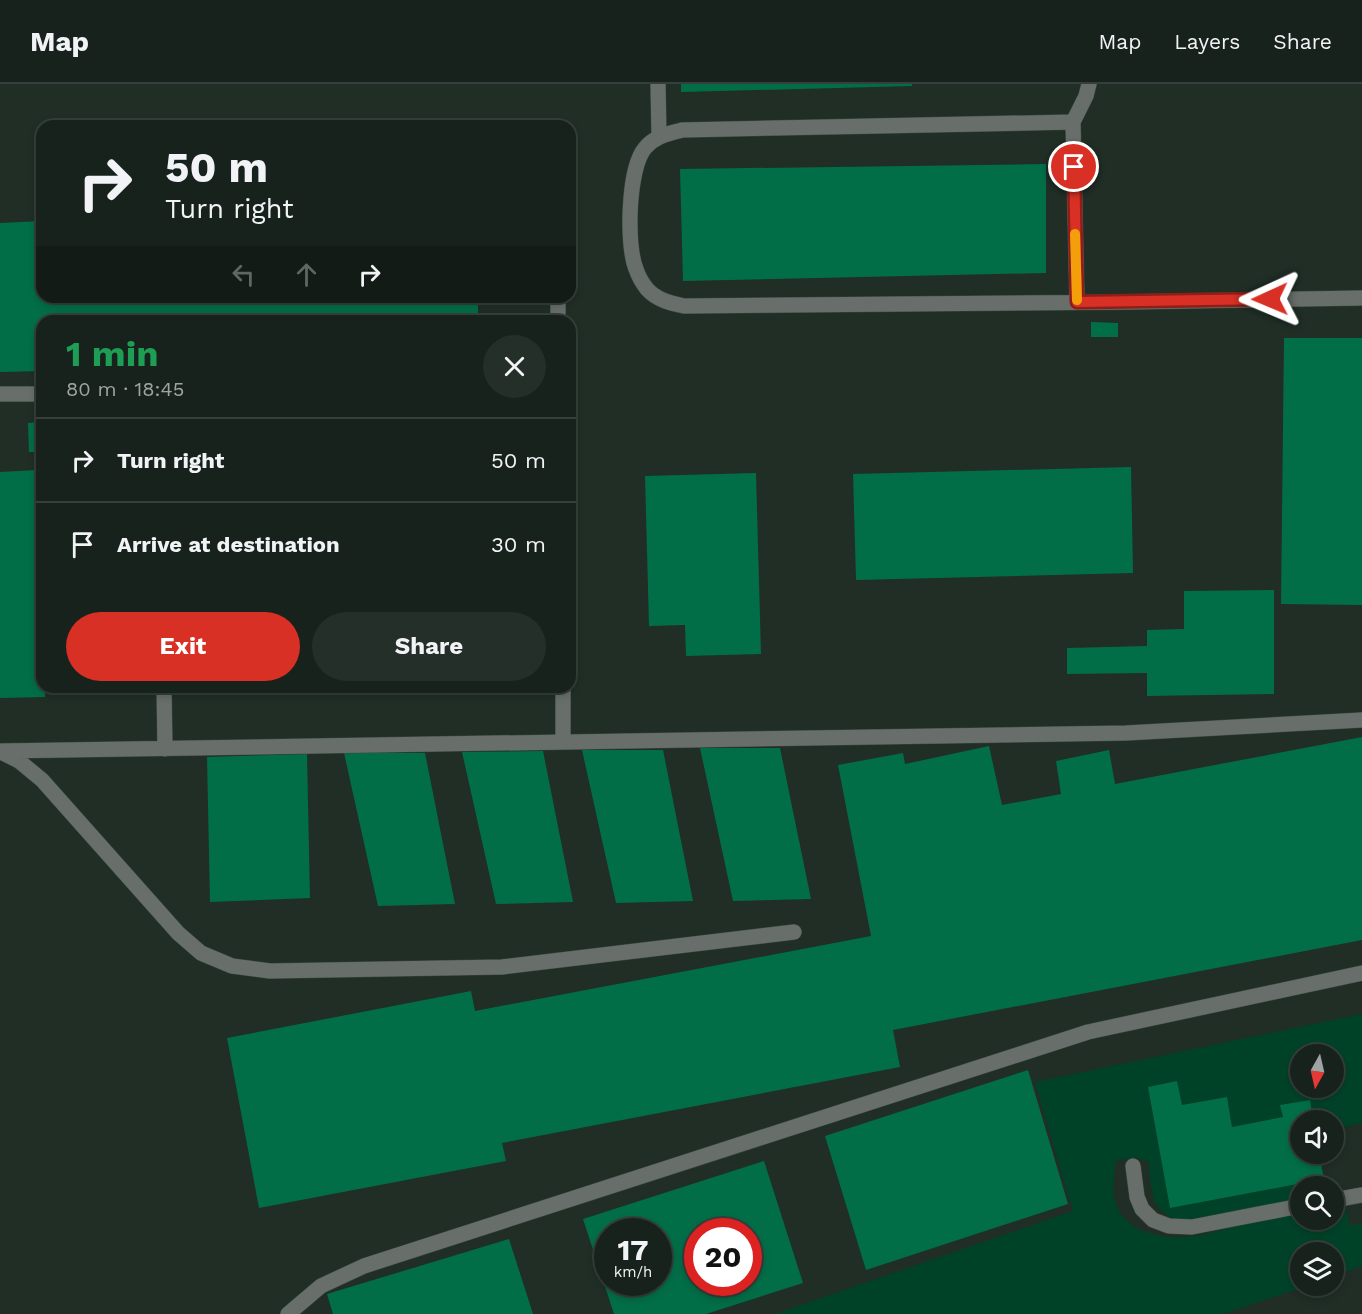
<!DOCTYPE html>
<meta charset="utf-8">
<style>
:root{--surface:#18221c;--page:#252f29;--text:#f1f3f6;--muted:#9fa4a3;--line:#363f3b;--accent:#d93025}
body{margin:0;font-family:"Work Sans",sans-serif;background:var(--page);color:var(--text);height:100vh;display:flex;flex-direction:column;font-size:22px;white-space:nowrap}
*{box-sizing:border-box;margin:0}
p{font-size:20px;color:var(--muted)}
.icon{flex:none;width:33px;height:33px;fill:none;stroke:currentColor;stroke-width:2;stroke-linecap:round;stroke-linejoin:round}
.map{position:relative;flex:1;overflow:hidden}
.side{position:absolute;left:36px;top:231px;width:540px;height:378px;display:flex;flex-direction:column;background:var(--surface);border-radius:18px;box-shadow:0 3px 9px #0003,0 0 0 2px var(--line)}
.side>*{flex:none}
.hud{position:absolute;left:36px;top:36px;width:540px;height:183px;border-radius:18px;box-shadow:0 3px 9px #0003,0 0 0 2px var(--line);background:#18221c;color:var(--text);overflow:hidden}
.needle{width:39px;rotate:188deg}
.fabs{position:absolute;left:1290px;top:960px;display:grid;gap:12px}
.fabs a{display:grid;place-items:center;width:54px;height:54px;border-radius:50%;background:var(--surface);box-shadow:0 3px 9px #0003,0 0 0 2px var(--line);font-size:30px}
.speed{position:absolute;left:594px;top:1134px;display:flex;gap:12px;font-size:30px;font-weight:700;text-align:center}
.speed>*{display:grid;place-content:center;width:78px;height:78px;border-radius:50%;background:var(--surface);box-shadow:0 3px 9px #0003,0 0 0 2px var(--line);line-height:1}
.speed small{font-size:15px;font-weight:400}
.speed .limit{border:9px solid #d22;background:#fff;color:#111}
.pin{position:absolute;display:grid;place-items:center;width:51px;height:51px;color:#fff;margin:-26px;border:3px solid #fff;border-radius:50%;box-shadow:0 2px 6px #0007}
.me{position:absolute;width:66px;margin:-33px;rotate:269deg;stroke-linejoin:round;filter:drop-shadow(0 0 4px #0008)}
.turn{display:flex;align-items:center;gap:21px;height:126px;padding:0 30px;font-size:27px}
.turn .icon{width:78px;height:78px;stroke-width:2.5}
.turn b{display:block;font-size:42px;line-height:51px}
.lanes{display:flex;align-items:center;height:57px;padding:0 30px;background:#0003;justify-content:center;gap:30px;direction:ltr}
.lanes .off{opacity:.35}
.round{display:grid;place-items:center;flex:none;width:63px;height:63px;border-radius:32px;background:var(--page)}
.headline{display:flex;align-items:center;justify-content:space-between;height:102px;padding:0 30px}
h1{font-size:36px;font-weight:700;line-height:45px;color:#1e9e55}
.primary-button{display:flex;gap:12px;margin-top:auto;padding:12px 30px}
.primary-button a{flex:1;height:69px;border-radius:36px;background:var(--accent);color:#fff;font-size:24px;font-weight:700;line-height:69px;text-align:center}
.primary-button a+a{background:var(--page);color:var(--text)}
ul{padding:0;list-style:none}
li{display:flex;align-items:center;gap:18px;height:84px;padding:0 30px;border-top:2px solid var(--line)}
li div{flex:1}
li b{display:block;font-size:22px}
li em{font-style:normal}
header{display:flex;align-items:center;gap:36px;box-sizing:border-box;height:84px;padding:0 30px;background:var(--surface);border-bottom:2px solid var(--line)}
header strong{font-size:28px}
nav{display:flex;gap:33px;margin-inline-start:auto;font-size:21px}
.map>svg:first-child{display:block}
.green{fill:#004228;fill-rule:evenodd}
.building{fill:#026e47;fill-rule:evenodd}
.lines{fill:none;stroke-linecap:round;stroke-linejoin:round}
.minor-casing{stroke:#3b4941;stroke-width:16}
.minor{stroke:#686f6b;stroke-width:15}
.route-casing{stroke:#8d1f18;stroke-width:15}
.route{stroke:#d93025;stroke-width:10}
.slow{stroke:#f59e0b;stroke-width:10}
</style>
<header>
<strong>Map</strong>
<nav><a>Map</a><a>Layers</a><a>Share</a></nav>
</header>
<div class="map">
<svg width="1362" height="1230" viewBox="0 0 1362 1230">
<rect width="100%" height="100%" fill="#202e26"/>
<path class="green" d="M1362,930v109l-28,6v-9h-21l-4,-20 -28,5 2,12 -51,10 -5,-30 -45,8 -5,-24 -29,6 22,121 154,-29 -2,7h-22v14l-92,21 -35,-2 -12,-8 -7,-10 -4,-21 -1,-18 -11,-4 -22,2c-1,13 -5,29 -1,41 9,35 57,40 86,34 12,-2 24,-7 36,-9 21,-5 42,-10 63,-14v8h34v-15l10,-1 6,22 12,-3v43l-28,10v-24h-34v34h6l-83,28h-448l298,-103 -38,-129zM1300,970h34v34h-34z"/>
<path class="building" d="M681,0h231v2l-231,6z
M1046,80v109l-363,8 -3,-112z
M42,137v76h436v24h-436v50l-42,1v-149z
M1091,238l27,1v14h-27z
M1284,254h78v267l-81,-1z
M42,338v30h-13l-1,-29z
M1131,383l2,106 -277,7 -3,-106z
M37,386l5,129v88h3v10l-45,1v-226z
M756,389l5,181 -75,2 -1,-31 -36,1 -4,-150z
M1274,506v104l-127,2v-23l-80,1v-26l80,-2v-16l37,-1v-38z
M1362,653v203l-469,90 7,37 -398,76 4,18 -247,47 -32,-170 244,-47 4,20 396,-75 -33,-171 65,-12 2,11 84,-18 13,59 59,-11 -5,-33 53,-11 6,34z
M700,664h80l31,151 -78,2z
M582,666h81l30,151 -77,2z
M543,667l30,151 -77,2 -34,-152z
M344,669h81l30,151 -77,2z
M307,670l3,144 -100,4 -3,-145z
M1028,986l40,134 -202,66 -41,-134z
M1177,997l5,24 45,-8 5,30 51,-10 -3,-12 30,-5 3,20h-13v34h19l5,25 -154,29 -22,-121z
M764,1077l39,122 -97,31h-92l-31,-95zM608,1148h50v50h-50zM698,1148h50v50h-50z
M509,1155l24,75h-200l-6,-20z"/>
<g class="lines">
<g class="minor-casing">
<path id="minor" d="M658,0l1,52
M1073,38l13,-26 3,-12
M558,213v24
M1077,218l-4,-180 -391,8c-14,4 -27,6 -37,18 -17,20 -19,97 -9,121 2,6 7,15 11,20 10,11 23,14 37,17l448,-4 230,-4
M0,310h42
M164,603l1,62
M563,603v55
M0,667l1126,-18 236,-13
M3,669l16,8 23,19 136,153 23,20 31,13 38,5 232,-4 292,-35
M1133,1082l4,31 5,12 11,11 16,6 23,1 108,-21
M1334,1116l28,-5
M288,1230l33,-28 43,-20 724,-234 274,-59"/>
</g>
<use href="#minor" class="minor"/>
</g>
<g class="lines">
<g class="route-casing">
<path id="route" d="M1074,83l3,135 193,-3"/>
</g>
<use href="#route" class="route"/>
<path class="slow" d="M1075,150l2,66"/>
</g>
</svg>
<div class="fabs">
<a><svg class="needle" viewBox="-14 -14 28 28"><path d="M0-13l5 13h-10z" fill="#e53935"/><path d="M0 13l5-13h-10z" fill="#9fa4a3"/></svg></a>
<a><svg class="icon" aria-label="sound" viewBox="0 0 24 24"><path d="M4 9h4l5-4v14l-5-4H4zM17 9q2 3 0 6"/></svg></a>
<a><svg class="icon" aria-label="search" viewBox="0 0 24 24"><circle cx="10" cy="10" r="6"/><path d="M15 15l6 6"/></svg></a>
<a><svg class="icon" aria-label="layers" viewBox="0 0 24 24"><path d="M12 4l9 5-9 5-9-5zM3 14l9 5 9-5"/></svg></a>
</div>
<div class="speed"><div>17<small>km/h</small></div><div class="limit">20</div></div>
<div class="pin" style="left:1074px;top:83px;background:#d93025"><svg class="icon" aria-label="arrive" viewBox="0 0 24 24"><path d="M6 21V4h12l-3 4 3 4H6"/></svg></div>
<svg class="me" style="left:1270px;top:215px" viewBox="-20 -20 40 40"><path d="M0-17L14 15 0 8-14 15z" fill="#d93025" stroke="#fff" stroke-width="4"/></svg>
<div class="hud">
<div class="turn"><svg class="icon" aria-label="right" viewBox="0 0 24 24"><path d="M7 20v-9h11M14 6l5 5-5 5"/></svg><div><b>50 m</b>Turn right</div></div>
<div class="lanes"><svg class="icon off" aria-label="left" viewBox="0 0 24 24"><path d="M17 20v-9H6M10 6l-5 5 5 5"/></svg><svg class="icon off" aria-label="ahead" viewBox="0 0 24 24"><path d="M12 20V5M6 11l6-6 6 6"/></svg><svg class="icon" aria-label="right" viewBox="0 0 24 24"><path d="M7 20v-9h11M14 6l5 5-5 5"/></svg></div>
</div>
<section class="side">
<div class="headline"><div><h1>1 min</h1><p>80 m · 18:45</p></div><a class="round"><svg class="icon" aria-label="close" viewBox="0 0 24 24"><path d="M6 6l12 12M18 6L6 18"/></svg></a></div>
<ul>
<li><svg class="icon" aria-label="right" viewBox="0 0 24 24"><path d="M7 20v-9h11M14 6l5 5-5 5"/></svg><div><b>Turn right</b></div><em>50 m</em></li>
<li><svg class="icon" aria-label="arrive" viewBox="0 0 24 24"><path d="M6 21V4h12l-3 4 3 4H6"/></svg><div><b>Arrive at destination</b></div><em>30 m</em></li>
</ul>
<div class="primary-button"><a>Exit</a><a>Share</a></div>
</section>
</div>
